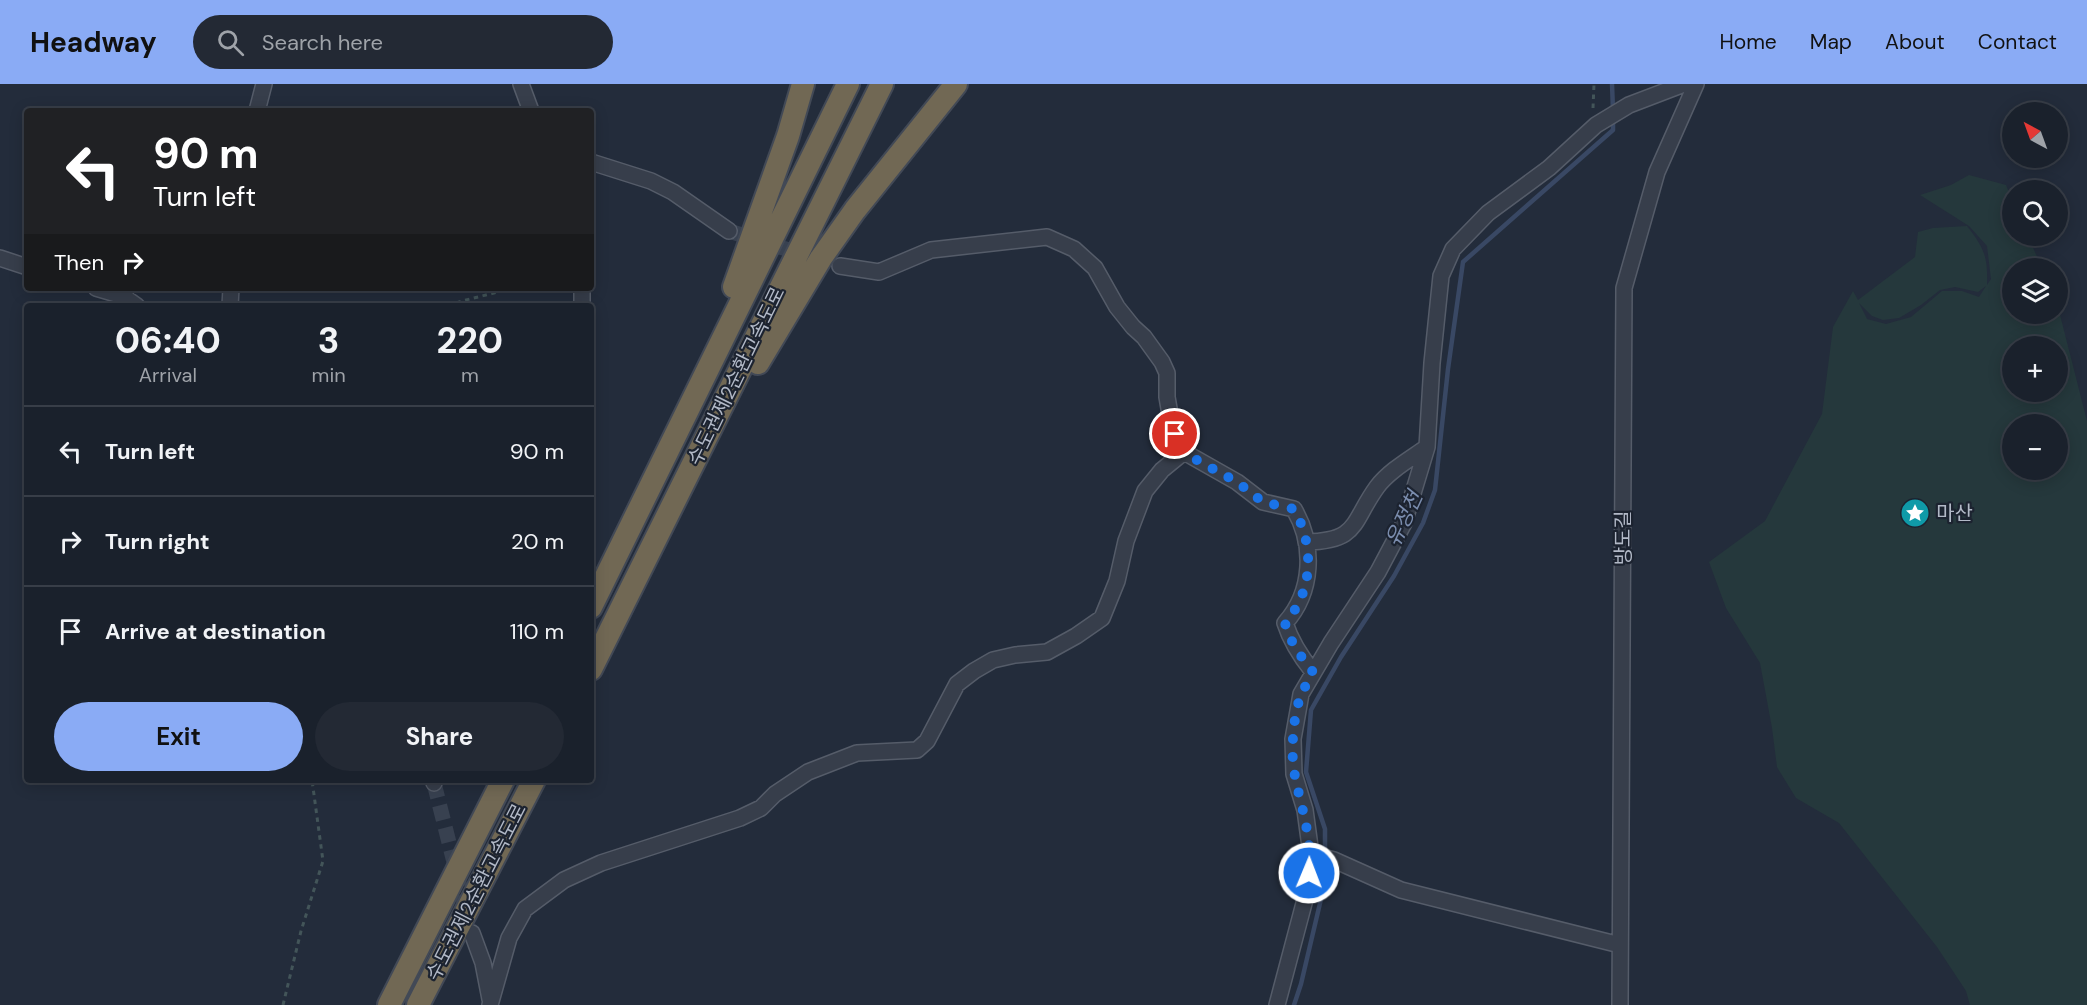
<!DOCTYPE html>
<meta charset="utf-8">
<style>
:root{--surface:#1a212c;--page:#232934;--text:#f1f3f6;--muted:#9fa3a9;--line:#383e48;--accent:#8aabf5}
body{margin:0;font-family:"DM Sans","Noto Sans KR",sans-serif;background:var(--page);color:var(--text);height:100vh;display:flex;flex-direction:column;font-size:22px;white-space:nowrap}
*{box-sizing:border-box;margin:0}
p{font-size:20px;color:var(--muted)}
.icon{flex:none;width:33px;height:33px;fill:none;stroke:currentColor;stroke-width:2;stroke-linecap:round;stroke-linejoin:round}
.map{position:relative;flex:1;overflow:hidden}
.side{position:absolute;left:24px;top:219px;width:570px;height:480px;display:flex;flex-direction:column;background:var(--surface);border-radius:6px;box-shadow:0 3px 15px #0003,0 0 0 2px var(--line)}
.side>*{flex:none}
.banner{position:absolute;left:24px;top:24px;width:570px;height:183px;border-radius:6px;box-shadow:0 3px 15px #0003,0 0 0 2px var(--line);background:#202124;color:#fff;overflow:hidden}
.needle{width:39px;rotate:319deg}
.tools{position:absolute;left:2002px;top:18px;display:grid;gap:12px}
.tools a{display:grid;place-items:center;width:66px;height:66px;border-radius:50%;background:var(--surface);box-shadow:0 3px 15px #0003,0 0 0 2px var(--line);font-size:30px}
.pin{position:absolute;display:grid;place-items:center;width:51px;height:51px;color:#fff;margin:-26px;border:3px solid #fff;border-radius:50%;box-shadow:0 2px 6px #0007}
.me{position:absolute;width:66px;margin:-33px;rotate:1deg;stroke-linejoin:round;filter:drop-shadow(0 0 4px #0008)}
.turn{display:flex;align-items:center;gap:21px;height:126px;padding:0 30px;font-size:27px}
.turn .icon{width:78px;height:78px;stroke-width:2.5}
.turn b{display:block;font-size:42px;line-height:51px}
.then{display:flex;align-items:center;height:57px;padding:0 30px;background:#0003;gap:12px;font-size:22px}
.eta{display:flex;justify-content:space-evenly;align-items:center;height:102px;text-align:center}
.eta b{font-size:36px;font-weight:700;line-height:42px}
.action{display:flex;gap:12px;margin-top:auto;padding:12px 30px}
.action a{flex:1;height:69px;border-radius:36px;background:var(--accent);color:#111;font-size:24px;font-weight:700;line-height:69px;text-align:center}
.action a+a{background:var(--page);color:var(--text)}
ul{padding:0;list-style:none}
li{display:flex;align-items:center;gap:18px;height:90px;padding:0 30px;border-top:2px solid var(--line)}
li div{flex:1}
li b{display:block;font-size:22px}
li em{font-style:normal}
header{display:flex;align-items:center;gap:36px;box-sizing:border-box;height:84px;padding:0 30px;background:var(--accent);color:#111}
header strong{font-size:28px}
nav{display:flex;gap:33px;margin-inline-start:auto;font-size:21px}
.search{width:420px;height:54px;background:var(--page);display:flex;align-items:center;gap:15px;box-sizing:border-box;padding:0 21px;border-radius:33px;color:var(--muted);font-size:22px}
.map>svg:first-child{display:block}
.green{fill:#25383c;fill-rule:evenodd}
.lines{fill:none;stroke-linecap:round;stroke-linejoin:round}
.stream{stroke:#394864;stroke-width:4.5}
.minor-tunnel{stroke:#384150;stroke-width:15;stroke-dasharray:15 8;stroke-linecap:butt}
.minor-casing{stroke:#555c69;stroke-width:18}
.highway-casing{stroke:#424956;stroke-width:26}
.path{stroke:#435559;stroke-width:3;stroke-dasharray:4.5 4.5;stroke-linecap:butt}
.minor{stroke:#373e4b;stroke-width:15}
.highway{stroke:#716854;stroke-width:22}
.route{stroke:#1a73e8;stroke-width:10;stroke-dasharray:0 18}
.labels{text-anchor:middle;stroke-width:4.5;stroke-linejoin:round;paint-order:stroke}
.street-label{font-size:20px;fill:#b2b9c7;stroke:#1c2330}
.poi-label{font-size:20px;fill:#b2b9c7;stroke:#1c2330;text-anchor:start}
.water-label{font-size:21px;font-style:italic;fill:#7b8dae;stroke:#1c2330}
</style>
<header>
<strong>Headway</strong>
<div class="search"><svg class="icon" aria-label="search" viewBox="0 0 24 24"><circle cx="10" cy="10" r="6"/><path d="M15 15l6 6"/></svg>Search here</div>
<nav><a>Home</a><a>Map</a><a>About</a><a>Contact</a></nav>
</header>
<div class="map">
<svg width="2087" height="921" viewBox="0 0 2087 921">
<rect width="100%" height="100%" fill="#232c3b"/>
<path class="green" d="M1969,91l37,10 7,17v34h15l14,32h-29v46h45v-7l29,114v584h-117l-4,-14 -29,-44 -98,-124 -43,-25 -19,-31 -5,-39 -12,-65 -34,-55 -17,-46 56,-41 57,-107 11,-87 20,-36 5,9 57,-43 3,-25 15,-4 34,-2c17,22 21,30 20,59l4,-6 -4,-33 -18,-20 -49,-31 31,-10zM1986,202l-7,11 -17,-6h-20l-31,26 -25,7 -19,-5 -8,-16 13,13 11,4 16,-2 22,-13 19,-15 15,-3 23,5zM2058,262v46h-45v-46zM2058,340v46h-45v-46z"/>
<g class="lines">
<path class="stream" d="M1612,0l1,26
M1294,921l7,-21 20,-85 4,-34v-36l-19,-57 5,-62 30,-53 53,-81 29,-53 12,-33 13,-121 15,-107 150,-132v-11"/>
<path class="minor-tunnel" d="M729,147l111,35
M434,699l33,131"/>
<g class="minor-casing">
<path id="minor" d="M521,0l10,27
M257,27l7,-27
M591,78l60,19 22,11 56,39
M0,174l27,9
M840,182l39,6 52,-22 116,-13 27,12 21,19 22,39 16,20 11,10 18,25 5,11v24l4,23 8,27 5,5 53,30 26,20 31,7c21,36 19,83 -9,114 6,19 16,34 28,49
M96,204l27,8 4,-8
M123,212l14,10
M230,222l1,-18
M582,222v-18
M1306,458c53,-1 45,-19 71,-55 12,-16 33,-28 50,-40
M434,699v-3
M1311,770l23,6 67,30 219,55
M472,849l11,30 7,36
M490,921l19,-67 16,-29 39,-29 37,-17 139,-45 21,-10 14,-14 33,-22 49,-19 60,-3 10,-9 30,-57 17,-13 19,-11 22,-5 32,-3 29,-16 26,-18 15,-37 9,-40 19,-50 17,-21 22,-18
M1277,921l30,-113 4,-38 -6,-44 -11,-36 -1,-35 8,-45 30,-51 47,-71 26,-49 23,-76 5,-84 9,-87 12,-27 35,-36 61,-45 47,-43 33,-20 55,-21
M1620,921l4,-717 33,-116 39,-88"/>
</g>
<g class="highway-casing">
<path id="highway" d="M734,203l54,-151 15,-52
M758,279l63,-105 34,-48 101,-126
M591,523l257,-523
M591,585l291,-585
M389,921l114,-225
M418,921l116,-225"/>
</g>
<path class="path" d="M1593,24l1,-24
M448,222l14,-5 52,-13
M283,921l18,-74 22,-70 -11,-81"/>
<use href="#minor" class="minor"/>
<use href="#highway" class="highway"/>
</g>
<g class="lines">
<path class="route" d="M1175,350l4,13 5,6 53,29 26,20 31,7c21,37 19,83 -9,114 5,19 16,34 28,49 -3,7 -8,14 -11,21 -9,19 -12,63 -7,83 7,35 17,60 14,97"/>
</g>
<defs>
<g id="sight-disc" transform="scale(1.5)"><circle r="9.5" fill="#0f9aa8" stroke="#1c2330"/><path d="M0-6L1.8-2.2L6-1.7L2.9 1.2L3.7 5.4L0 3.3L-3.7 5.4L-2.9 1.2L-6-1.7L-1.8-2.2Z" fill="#fff"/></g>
</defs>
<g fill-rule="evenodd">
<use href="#sight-disc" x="1915" y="429"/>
</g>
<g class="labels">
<g class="street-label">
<text transform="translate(736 292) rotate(-64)" y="7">수도권제2순환고속도로</text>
<text transform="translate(1623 454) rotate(-90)" y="7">방도길</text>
<text transform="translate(476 808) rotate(-63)" y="7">수도권제2순환고속도로</text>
</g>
<g class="poi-label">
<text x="1936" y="436">마산</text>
</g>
<g class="water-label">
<text transform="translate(1404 435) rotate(-65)" y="7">유정천</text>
</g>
</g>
</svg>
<div class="tools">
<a><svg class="needle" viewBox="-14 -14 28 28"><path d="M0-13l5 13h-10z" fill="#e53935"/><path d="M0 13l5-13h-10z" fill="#9fa3a9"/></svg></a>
<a><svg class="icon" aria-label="search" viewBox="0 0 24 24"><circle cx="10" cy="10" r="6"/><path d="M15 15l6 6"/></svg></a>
<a><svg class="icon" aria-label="layers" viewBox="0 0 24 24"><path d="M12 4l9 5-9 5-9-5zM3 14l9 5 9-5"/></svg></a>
<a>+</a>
<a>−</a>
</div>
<div class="pin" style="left:1175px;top:350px;background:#d93025"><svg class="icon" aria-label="arrive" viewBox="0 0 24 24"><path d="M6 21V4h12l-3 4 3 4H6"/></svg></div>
<svg class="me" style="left:1309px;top:789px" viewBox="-20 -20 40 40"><circle r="17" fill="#1a73e8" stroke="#fff" stroke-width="3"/><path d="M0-11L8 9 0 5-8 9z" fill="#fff"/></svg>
<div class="banner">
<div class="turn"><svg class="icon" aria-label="left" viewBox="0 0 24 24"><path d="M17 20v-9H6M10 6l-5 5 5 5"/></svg><div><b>90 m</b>Turn left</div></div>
<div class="then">Then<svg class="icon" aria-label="right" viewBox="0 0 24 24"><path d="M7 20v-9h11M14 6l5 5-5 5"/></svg></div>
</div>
<section class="side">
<div class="eta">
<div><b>06:40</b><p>Arrival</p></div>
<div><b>3</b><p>min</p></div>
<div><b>220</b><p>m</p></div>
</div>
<ul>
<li><svg class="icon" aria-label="left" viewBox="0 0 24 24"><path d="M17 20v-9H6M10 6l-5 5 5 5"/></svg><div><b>Turn left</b></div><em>90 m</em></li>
<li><svg class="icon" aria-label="right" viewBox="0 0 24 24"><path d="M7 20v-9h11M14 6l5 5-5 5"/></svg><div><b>Turn right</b></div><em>20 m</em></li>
<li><svg class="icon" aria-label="arrive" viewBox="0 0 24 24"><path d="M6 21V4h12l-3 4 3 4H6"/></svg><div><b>Arrive at destination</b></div><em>110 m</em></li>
</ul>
<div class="action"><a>Exit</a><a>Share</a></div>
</section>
</div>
